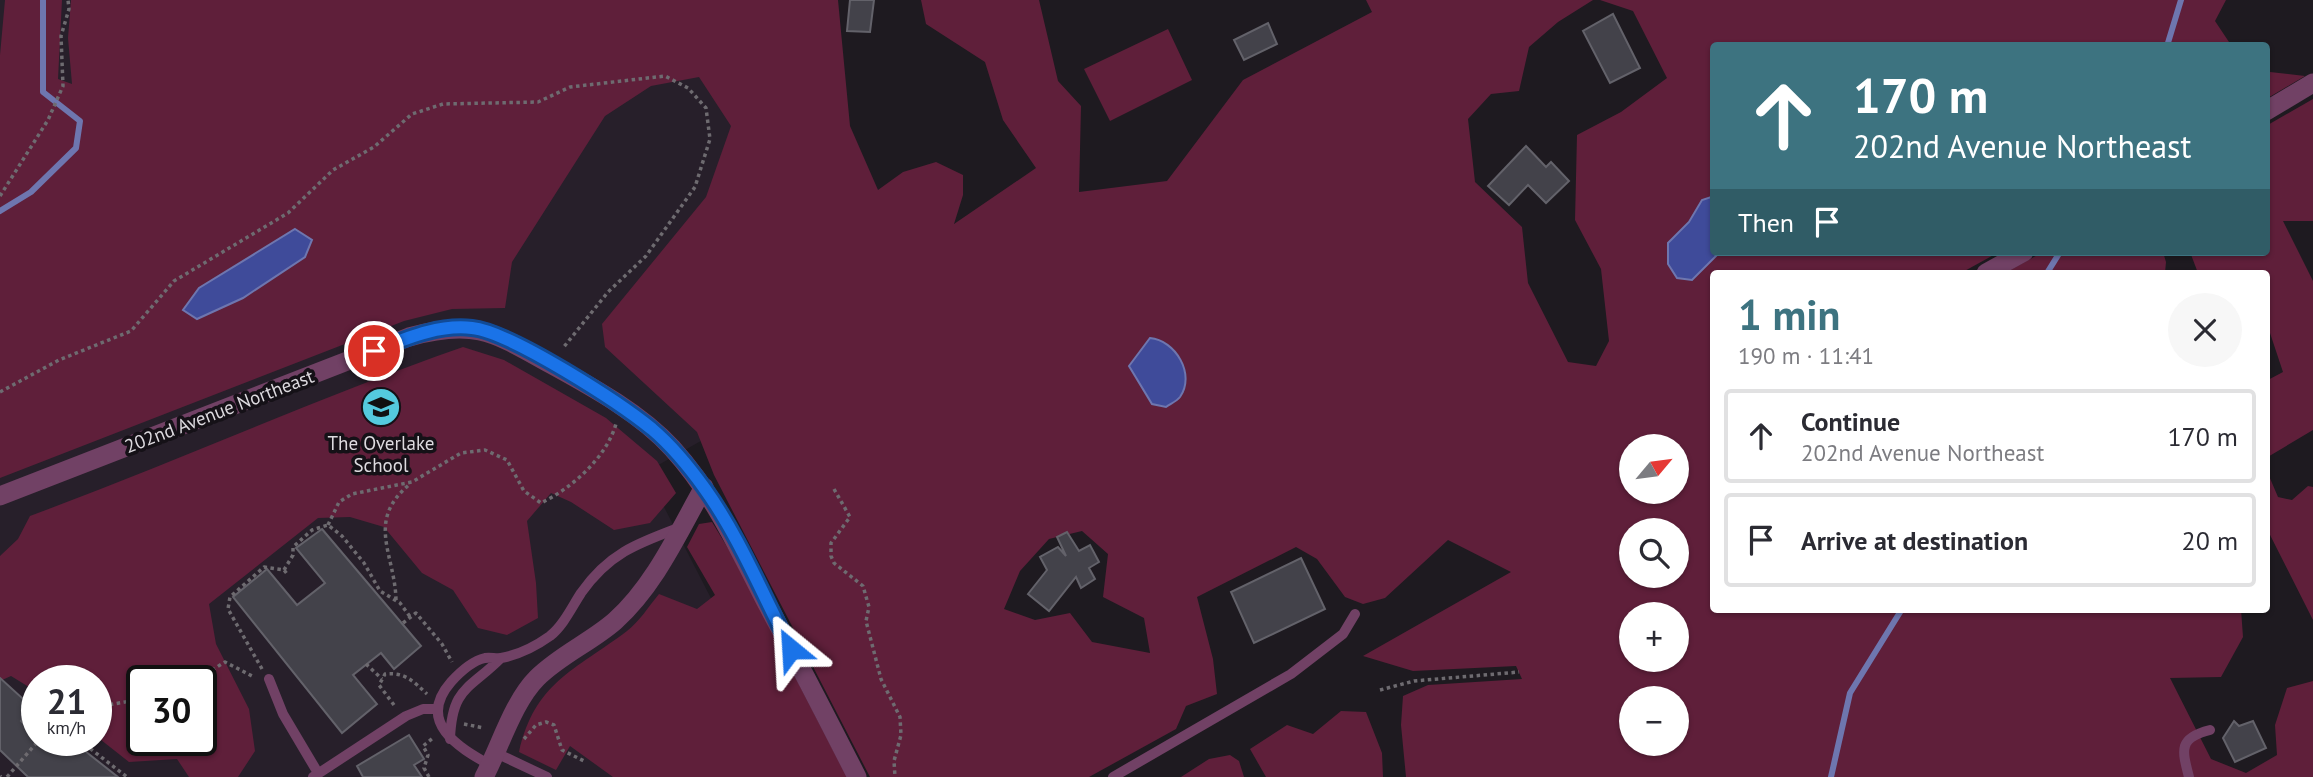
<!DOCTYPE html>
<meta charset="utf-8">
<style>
:root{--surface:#fff;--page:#f7f7f7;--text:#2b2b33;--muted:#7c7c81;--line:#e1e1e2;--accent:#3d7380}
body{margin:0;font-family:"PT Sans",sans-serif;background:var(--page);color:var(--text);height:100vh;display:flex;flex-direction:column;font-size:26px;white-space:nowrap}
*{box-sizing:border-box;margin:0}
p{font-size:23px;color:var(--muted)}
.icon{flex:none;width:38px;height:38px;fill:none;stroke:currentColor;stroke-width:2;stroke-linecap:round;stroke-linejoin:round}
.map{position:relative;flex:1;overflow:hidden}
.sheet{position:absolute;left:1710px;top:270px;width:560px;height:343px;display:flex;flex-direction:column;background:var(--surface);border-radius:7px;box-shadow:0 2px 5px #0004}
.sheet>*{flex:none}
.guide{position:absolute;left:1710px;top:42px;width:560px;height:214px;border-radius:7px;box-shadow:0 2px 5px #0004;background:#3d7380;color:#fff;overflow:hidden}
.needle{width:46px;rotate:61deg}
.tools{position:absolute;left:1619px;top:434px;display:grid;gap:14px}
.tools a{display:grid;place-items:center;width:70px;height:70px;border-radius:50%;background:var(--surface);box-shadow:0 2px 5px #0004;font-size:35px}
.speed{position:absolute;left:21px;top:665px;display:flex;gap:14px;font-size:35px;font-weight:700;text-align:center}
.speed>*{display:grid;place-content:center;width:91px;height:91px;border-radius:50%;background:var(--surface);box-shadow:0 2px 5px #0004;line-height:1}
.speed small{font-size:18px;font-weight:400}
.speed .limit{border:4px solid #111;border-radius:10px;background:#fff;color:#111}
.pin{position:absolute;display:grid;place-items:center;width:60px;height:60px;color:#fff;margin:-30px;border:4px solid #fff;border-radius:50%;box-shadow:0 2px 7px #0007}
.me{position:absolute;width:77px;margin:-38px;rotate:333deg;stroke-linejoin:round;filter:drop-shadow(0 0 5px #0008)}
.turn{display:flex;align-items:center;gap:24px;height:147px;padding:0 28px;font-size:32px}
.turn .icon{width:91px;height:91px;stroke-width:2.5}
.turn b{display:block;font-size:49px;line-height:60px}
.then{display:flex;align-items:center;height:66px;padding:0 28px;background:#0003;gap:14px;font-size:26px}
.round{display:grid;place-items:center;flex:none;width:74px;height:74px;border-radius:37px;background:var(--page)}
.head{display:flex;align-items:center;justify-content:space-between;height:119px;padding:0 28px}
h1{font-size:42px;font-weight:600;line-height:52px;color:var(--accent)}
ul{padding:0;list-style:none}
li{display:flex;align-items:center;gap:21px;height:94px;margin:0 14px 10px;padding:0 14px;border:4px solid var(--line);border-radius:7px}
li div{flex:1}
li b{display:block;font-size:26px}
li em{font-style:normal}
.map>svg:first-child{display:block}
.built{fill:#271f2a;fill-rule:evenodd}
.green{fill:#5f1f3a;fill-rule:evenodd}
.water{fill:#3f4b9a;stroke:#6e76af;stroke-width:2}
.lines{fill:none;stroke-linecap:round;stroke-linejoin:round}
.stream{stroke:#6e76af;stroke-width:6}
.building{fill:#43424a;stroke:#63626a;stroke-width:2}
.path{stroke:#6e6b70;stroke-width:3.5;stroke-dasharray:3.5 3.5;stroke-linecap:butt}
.service{stroke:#714165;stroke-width:10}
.minor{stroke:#714165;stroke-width:19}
.route-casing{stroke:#114b97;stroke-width:18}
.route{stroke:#1a73e8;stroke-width:12}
.labels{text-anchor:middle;stroke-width:7;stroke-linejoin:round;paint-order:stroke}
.street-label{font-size:19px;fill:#dddadf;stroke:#151117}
.poi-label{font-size:19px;fill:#dddadf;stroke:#151117}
</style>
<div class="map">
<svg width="2313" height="777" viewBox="0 0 2313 777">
<rect width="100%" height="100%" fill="#1e1a20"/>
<path class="built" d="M0,0h697l179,342 -230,130 157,305h-803zM37,681h59v59h-59zM142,681h59v59h-59z"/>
<path class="green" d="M5,0h57l-4,79 14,5 -4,-46 3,-38h767l12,126 28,64 25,-18 33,-10 27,13v20l-9,29 82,-56 -33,-48 -18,-58 -59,-38 -5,-24h118l19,81 23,25 -2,86 88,-11 76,-101 129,-68 -6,-12h227l-35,22 -29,25 -10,44 -28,3 -23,25 7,63 47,45 6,56 40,79 28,4 13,-25 -8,-72 -26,-49 2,-85 44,-23 46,-34 -34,-67 -33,-11h626l-11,21 16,24 -518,1v206h286l-38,21h-248v336h528l2,28 -22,40 -51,1 41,81 35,14 31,-18 -2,-30 12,-37 26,-7v96h-907l-5,-52 2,-29 25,-11 94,-6 -6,-13 -103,5 -50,-15 148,-84 -63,-32 -63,58 -22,6 -18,-7 -28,-38 -21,-12 -99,50 16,62 4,35 -31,12 -10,23 -87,48h-219l-156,-302 -17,-43 -92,-85 -3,-23 104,-127 25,-71 -32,-49 -48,9 -46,30 -93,146 -7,46 -53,1 -48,12 -404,157v-423zM1631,446h45v46h-45zM1631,530h45v46h-45zM1082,531l26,23 -5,43 41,21 6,35 -58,-11 -22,-29 -35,7 -31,-11 16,-38 29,-32zM1631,614h45v46h-45zM1631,698h45v46h-45z
M1168,29l24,51 -82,41 -26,-52z
M2266,70l4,2 35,4 -39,23z
M2313,99v122h-30l30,60v149l-47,28v-77l17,-9 -17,-51v-48h-68l-8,-21h76v-126z
M2043,252h120l3,10 -1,11h-160z
M463,347l41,13 102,58 51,43 19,32 -26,30 -36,7 -43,-28 -20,-9 -24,28 9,62 2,35 -31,17 -29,-7 -25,-38 -31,-17 -38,-46 -34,-10 -32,1 -109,86 7,40 33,65 6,42 -17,26h-49l-12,-18 -48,3 -33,-26v-55h-59v11l-26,-16 -11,5v-125l18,-17 12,-23c145,-54 287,-118 433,-169zM142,681h59v59h-59z
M2266,469l12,28 14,3 16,-14 5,1v133l-47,-93z
M712,522l20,33 115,222h-234l-43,-31 -14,24 -37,-18c16,-70 55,-81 108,-121 12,-9 22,-25 32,-37l38,15 18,-14 -28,-48 12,-23z
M1341,711l25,1 16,41 1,24h-117l-16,-28 37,-24 26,9z
M1230,755l9,6 5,16h-63l28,-18z"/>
<path class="water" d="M1711,197l2,55h7l-28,28 -15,-2 -9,-14v-21l21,-21 13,-22z
M295,229l17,11 -7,17 -62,41 -46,21 -14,-9 16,-22z
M1150,338c25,2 46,36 30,59 -3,4 -10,7 -14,10l-14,-3 -23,-38z"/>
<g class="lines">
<path class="stream" d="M2167,46l14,-46
M0,211l31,-19 45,-44 4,-27 -37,-29v-92
M2047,273l13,-21
M1831,777l19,-84 52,-84"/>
</g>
<path class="building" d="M850,0h24l-4,32 -23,-1z
M1613,14l27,54 -30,15 -27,-52z
M1268,23l9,21 -33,16 -10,-20z
M1526,146l20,21 5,-5 18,19 -23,22 -18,-18 -19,20 -21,-19z
M322,529l99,117 -27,23 -13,-16 -28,22 24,29 -35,29 -109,-136 34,-28 30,36 28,-22 -29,-35z
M1067,532l12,19 11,-6 9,17 -10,6 6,11 -14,9 -5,-11 -27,34 -21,-17 19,-24 -7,-13 18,-10 8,9 -9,-19z
M1301,558l24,51 -71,34 -23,-51z
M0,678l33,30 -12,13 16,15v4l15,11 8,-11h11l47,37h-90l-28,-27z
M2234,721l5,5 14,-5 13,27 -31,14 -12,-24z
M409,735l15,24 -10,6 8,12h-59l-6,-11z"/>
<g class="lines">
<path class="path" d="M0,196l48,-76 15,-34 -2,-50 8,-27 -1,-9
M0,392l59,-32 72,-29 43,-50 114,-68 45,-43 41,-23 38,-33 31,-10 95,-2 32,-15 95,-11 23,12 18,20 4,31 -15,48 -49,69 -38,36 -45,56
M834,489l16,28 -19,26v13l3,7 29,23 6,21 -3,14 15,58 19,38 1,18 -7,26 1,16
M328,525l11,-23 13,-8 60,-12 49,-29 24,-3 22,10 17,31 17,12c31,-15 65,-45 75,-79
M284,570l9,-15v-8l19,-17 16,-5 14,11 22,27 16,28 20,12 11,15
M396,600c-1,-46 -31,-79 14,-116
M403,623l13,-10 26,31 10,18
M366,664l16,15
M262,669l-34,-60 2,-12 34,-30 20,3 4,5
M194,681l31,-19 29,15
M1380,690l34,-9 105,-9
M394,705l-15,-20 6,-11c20,-2 28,7 42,20
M96,707l46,-8
M464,724l20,4
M524,739l12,-14 10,-3 8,3 8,25 22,11
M79,740l48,37
M0,776l1,1
M7,777l32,-37
M429,777l-5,-9 4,-13 -5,-9 10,-8"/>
<path class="service" d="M269,679l14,35 35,59
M450,739c2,-52 19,-49 51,-81
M496,753l51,24
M490,765c-32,-18 -74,-43 -39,-83 9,-10 21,-21 34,-24 6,-1 11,1 16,0 17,-3 35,-12 49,-22 13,-10 22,-29 31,-43 28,-40 57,-50 100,-66
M313,777l93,-61 17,-7h15
M1113,777l178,-103 52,-40 12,-20
M2189,777c-7,-27 -11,-39 21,-47"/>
<path class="minor" d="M2266,111l47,-28
M1986,273l38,-21
M0,496l409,-159c68,-19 87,-3 145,29 40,22 87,48 118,82 41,45 66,99 94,154 31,58 61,116 91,175
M484,777c16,-30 29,-75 53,-99 23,-23 54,-36 78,-57 40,-36 63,-88 89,-134"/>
</g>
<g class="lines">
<g class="route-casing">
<path id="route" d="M374,351c31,-12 64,-27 98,-23 39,4 148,75 180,101 20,17 38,39 53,60 35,49 58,107 86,160"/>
</g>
<use href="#route" class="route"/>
</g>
<defs>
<g id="school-disc" transform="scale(2.0125)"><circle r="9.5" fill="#54cade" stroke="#151117"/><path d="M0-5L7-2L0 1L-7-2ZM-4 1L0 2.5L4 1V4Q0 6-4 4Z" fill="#111"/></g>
</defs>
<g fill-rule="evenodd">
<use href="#school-disc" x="381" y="407"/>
</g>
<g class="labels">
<g class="street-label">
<text transform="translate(219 411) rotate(-21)" y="7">202nd Avenue Northeast</text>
</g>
<g class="poi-label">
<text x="381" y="450">The Overlake<tspan x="381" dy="22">School</tspan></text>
</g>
</g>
</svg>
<div class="tools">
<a><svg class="needle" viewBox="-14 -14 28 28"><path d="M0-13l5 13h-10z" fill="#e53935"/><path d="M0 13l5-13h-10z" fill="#7c7c81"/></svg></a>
<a><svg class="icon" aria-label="search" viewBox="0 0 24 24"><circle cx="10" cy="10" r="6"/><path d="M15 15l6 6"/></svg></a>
<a>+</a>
<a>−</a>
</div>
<div class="speed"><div>21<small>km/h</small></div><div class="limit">30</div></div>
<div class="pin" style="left:374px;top:351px;background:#d93025"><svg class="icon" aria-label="arrive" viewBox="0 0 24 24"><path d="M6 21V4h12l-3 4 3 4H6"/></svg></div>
<svg class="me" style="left:791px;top:649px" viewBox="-20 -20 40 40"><path d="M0-17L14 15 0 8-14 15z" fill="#1a73e8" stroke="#fff" stroke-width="4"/></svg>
<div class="guide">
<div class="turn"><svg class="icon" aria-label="ahead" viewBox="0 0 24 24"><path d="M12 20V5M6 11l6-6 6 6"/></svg><div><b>170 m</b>202nd Avenue Northeast</div></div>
<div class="then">Then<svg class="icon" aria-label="arrive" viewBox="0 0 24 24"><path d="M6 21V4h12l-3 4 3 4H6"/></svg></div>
</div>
<section class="sheet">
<div class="head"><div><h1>1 min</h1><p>190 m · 11:41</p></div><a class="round"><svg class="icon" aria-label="close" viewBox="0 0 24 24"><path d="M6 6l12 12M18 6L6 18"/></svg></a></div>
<ul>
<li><svg class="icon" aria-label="ahead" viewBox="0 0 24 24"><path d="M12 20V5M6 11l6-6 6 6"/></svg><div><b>Continue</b><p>202nd Avenue Northeast</p></div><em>170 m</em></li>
<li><svg class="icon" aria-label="arrive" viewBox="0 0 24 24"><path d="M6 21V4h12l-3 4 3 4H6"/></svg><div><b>Arrive at destination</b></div><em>20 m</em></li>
</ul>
</section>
</div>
